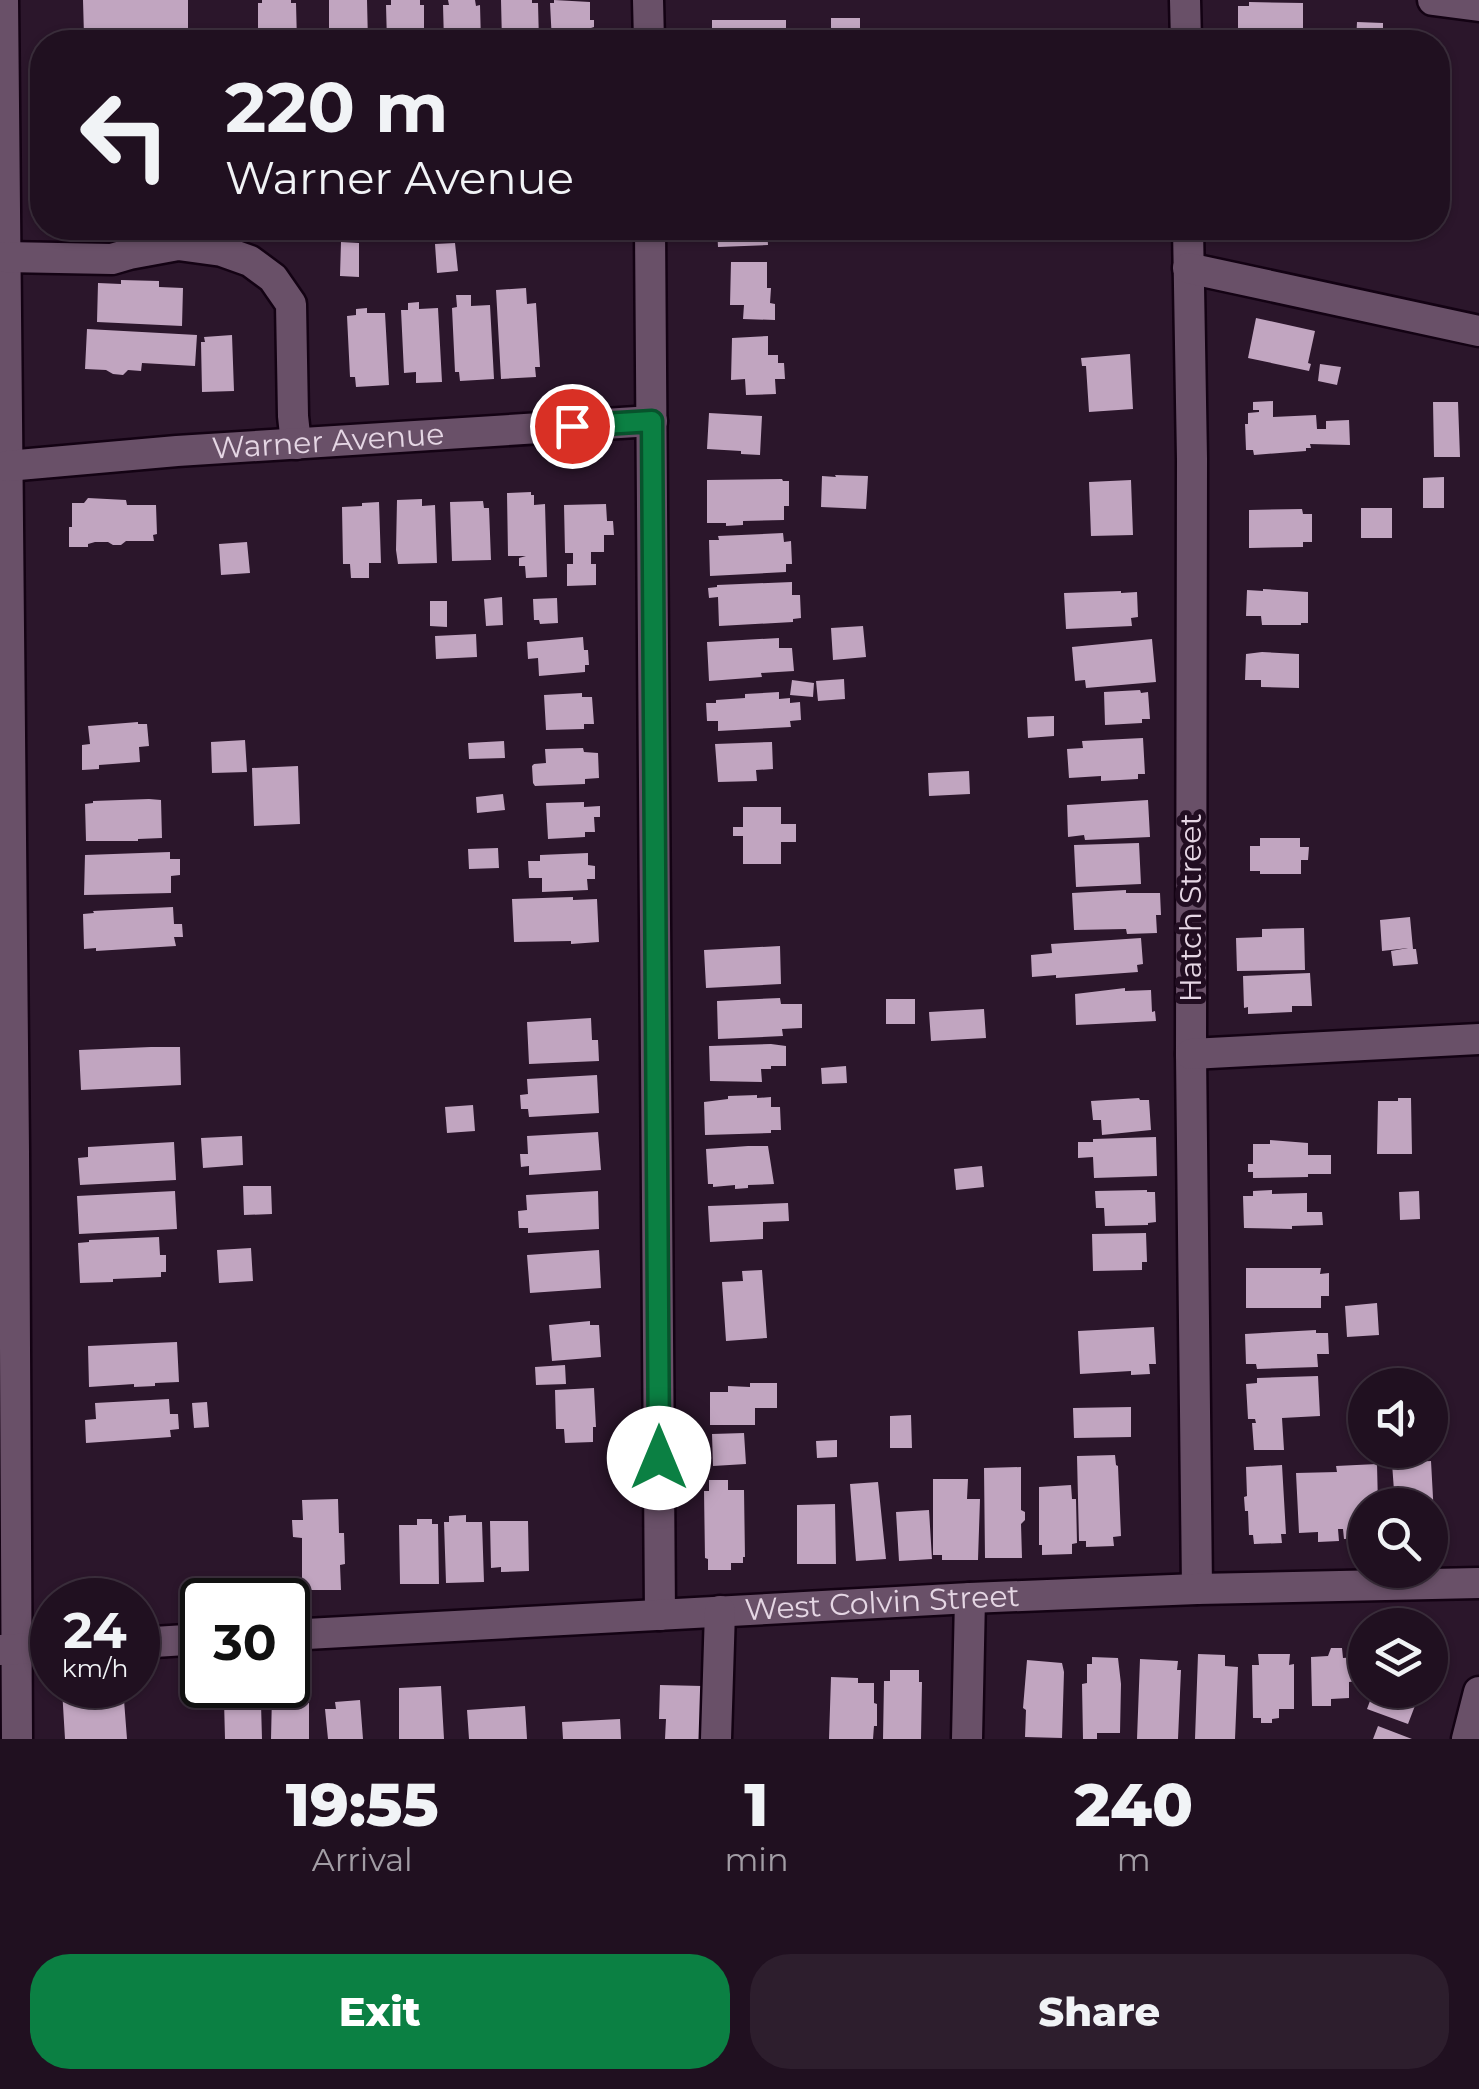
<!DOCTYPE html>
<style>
:root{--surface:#201020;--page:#2d1e2d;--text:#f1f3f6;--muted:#a29da5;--line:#3d303e;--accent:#0b8043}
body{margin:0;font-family:Montserrat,sans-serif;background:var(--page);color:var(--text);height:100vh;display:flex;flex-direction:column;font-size:38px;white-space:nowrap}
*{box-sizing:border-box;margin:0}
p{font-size:32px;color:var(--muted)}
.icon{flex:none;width:55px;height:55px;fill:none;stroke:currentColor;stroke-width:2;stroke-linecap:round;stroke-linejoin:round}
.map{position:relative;height:1739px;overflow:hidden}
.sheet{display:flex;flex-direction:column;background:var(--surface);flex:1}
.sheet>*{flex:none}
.banner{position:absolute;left:30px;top:30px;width:1420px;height:210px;border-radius:40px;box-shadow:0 2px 8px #0004,0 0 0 2px var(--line);background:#201020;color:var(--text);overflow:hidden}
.buttons{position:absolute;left:1348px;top:1368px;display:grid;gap:20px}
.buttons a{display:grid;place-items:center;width:100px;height:100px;border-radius:50%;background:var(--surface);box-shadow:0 2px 8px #0004,0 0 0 2px var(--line);font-size:50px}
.speed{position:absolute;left:30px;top:1578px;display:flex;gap:20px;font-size:50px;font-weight:700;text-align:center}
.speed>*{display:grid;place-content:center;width:130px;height:130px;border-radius:50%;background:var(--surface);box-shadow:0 2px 8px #0004,0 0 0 2px var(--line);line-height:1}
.speed small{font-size:25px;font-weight:400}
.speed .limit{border:5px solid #111;border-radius:15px;background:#fff;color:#111}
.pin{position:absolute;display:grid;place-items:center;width:85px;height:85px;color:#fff;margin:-42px;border:5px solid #fff;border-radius:50%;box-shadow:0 2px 10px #0007}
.me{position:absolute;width:110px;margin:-55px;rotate:0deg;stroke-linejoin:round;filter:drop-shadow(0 0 8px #0008)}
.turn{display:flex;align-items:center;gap:35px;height:210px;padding:0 30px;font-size:45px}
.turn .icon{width:130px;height:130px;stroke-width:2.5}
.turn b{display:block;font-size:70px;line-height:85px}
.eta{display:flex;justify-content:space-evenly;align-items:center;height:170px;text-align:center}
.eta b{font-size:60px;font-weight:800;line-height:70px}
.action{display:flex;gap:20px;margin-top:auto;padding:20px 30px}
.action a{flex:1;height:115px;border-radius:40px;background:var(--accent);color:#fff;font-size:40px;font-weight:800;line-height:115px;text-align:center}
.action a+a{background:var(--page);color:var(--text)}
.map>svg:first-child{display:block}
.building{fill:#c1a5c0}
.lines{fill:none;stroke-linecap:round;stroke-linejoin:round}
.minor-casing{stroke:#130213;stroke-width:35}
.minor{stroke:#695068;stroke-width:30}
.route-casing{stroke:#07532c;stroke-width:25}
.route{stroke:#0b8043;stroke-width:18}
.labels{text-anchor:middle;stroke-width:10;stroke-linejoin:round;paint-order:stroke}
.street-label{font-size:30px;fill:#e5d6e4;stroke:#210d21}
</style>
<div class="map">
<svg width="1479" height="1739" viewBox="0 0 1479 1739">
<rect width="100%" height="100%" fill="#2b162b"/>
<path class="building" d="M83,0h105v35l-104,1z
M262,0h29v3h5l1,39h-39v-39h4z
M329,0h38l1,42h-39z
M391,0h29v5h4v37h-37l-1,-37h5z
M448,0h27l1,6 4,-1 1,37h-37l-1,-37h6z
M501,0h31v3h6l1,39h-37z
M554,0l36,2v18h4v7l-3,1 1,14h-40l-2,-39h4z
M1249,2l54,1v36h-21l-5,3h-12v-1l-16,-1v-3h-11v-31h11z
M831,18h29v24h-29z
M712,20h74v22h-74z
M1357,22l26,1v19h-27z
M717,228h50l1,17 -50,2z
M341,242l18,1v34l-19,-1z
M455,243l3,28 -21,2 -2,-29z
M731,262h36v26h4l-1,15 5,1v16l-32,-1 1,-14h-14z
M121,280l38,1v6l24,1 -1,38 -85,-4 1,-39 23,1z
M526,288l1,16 9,-1 4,64h-5l1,10 -35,2 -5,-89z
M456,295h15v11l19,-1 4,74 -34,2 -1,-9h-4l-3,-64 5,-1z
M419,302v7l19,-1 4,74 -26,1v-11l-12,1 -3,-63h7v-7z
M367,308v5h18l4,72 -33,2 -1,-10h-5l-3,-61 9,-1v-6z
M1256,318l59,13 -7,32 3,1 -2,7 -61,-13z
M87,329l110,6 -2,31 -53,-3 -1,8 -13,-1 -5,5 -10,-1 -7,-4 -21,-1z
M232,335l2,56 -32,1 -1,-50h4l-1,-5z
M768,336v19h10v8h6l1,16h-10l1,15 -30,1 -1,-16 -14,1 1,-42z
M1130,354l3,55 -44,3 -3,-46h-4l-1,-8z
M1320,364l21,3 -4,18 -19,-4z
M1273,401v16l43,-2 1,14h9v-8l23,-1 1,25 -40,-1 1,4h-5v3l-52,4 -1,-5h-7l-1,-26h3v-11l11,-1v-2h-6v-8z
M1433,402h25l2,55h-26z
M709,413l53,3 -2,39 -19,-1v-3l-34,-2z
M835,475l33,1 -2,33 -45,-2 1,-31 14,1z
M1444,477v31h-21v-30z
M782,479l1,2h6v25h-5v14l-41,1v4l-17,1v-3h-19v-43z
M1131,480l2,55 -42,1 -2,-54z
M531,492v3h3v10l11,-1 2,73 -21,1 -1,-12h-6v-8l7,-2h-18l-1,-63z
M88,498l38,2 1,5h29l1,29 -4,1 1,6h-28l-5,4h-8l-5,-3h-13l-7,2v3h-19v-20h3v-24h12z
M422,499v7l13,-1 2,58 -39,1 -2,-14 1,-50z
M483,501l1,7h5l2,52 -39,1 -2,-59z
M379,502l2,61h-12v15h-18l-1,-14h-7l-1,-57 20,-1v-3z
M606,504l1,17h6l1,14h-10v17h-13v12h5v21l-29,1v-22h6v-11h-8l-1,-48z
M1361,508h31v30h-31z
M1302,509l1,5h9v28h-9v5l-54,1v-38z
M783,533l1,9 7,-1 1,23h-6v8l-76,4 -1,-36h10l-1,-4z
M247,542l3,31 -29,2 -2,-31z
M792,582v13h8l1,23 -8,1v3l-74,4 -1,-29 -9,1 -1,-10 9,-1v-2z
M1263,589l45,3v31h-7v2h-39l-1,-9h-15l1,-26 16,1z
M1121,591v2l16,-1 1,25 -7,1 1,8 -66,3 -2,-36z
M502,597l1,28 -17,1 -2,-27z
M557,598l1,25 -18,1 -1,-4h-5l-1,-21z
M430,601h17v26l-17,-1z
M863,626l3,31 -33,3 -2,-32z
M476,634l1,23 -41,2 -1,-23z
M583,637l1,13h4l1,15h-4v7l-46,4 -1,-18 -10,1 -1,-17z
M779,638v10h13l2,23 -33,2 1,4 -53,4 -2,-39z
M1152,639l4,43 -70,6 -1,-8 -10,1 -3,-34z
M1262,652l37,2v34l-38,-1v-7h-16l1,-26z
M844,679l1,20 -27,2 -2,-20z
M792,680l22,3 -1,14 -23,-2z
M1140,690l1,3 7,-1 2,27h-8v4l-37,2 -1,-33z
M779,692v7l11,-1v5l10,-1 1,18 -11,1 1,6 -73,4v-10h-11l-1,-18h10v-3l29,-2v-4z
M582,693v4h10l2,27h-10v5l-38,1 -2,-35z
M1054,716v20l-26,2 -1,-21z
M138,722v2h9l2,22 -10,1 1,15 -41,3v4l-17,1v-25l8,-1 -2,-18z
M1143,738l2,36h-7v5l-37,2v-5l-32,2 -2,-29 16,-1 -1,-7z
M245,740l2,32 -35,1 -1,-31z
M504,741l1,17 -36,1 -1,-16z
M772,742l1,27 -17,1 1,11 -39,1 -3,-38z
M583,748l1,4 14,1 1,25 -14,1v5l-50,2 -2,-3 -1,-17 2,-2 12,-1 -1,-14z
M298,766l2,58 -46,2 -2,-58z
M969,771l1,23 -41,2 -1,-23z
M503,794l2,16 -28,3 -1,-16z
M149,799l12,1 1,38 -24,1v2h-52l-1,-37 8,-1v-2z
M1148,800l2,37 -65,3 -1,-5 -16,2 -1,-32z
M584,802v5l16,-1v11h-6l1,15h-10v5l-37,2 -2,-36z
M743,807h38v17h15v18h-15v22h-38v-28h-10v-9h10z
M1260,838h40v9h9l-1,13h-7v14h-41v-3h-10v-25h10z
M1139,843l2,41 -65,3 -2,-42z
M498,848l1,20 -30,1 -1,-20z
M170,852v7h10v16l-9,1v17l-87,2 1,-40z
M588,853v12l7,1v13h-8l1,11 -46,2v-14h-13l-1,-17h12v-6z
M1126,890v3h34l1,22h-5l1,18 -30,1 -1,-5 -52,1 -2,-37z
M573,897v3l24,-1 2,43 -28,2v-3l-57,1 -2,-43z
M173,907l1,17h8l1,13h-9l2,9 -80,5v-3l-12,1 -1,-35 11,-1 -1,-2z
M1410,917l3,32h3l2,15 -25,2 -2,-15 17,-3 -26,3 -2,-31z
M1304,928l1,42 -68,1 -1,-33 26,-1v-8z
M1141,938l2,26 -6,1 1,7 -82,6v-3l-24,2 -1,-22 21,-2 -1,-9z
M780,946l1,38 -75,4 -2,-38z
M1310,973l2,33h-20v6l-44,2v-7l-4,1 -1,-32z
M1125,988v3l26,-1 1,22 3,-1 1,10 -80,4 -1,-31z
M780,998l1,6h21v24l-20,1 1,7 -65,3 -1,-38z
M886,999h29v25h-29z
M984,1009l2,29 -55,3 -2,-29z
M591,1018l1,22h6l1,21 -70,3 -2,-42z
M771,1044l15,2v20h-15v3h-10l1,13 -52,-1 -1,-35z
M151,1047h29l1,38 -100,5 -2,-40z
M846,1066l1,17 -25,1 -1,-16z
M597,1075l2,38 -70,4 -1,-8h-7l-1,-14 8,-1 -1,-15z
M757,1095v3l14,-1v10h9l1,23h-10v3l-66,2 -1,-33 24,-3v-3z
M1139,1098l1,2h9l2,30 -49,5 -1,-15h-8l-2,-19z
M1398,1098h13l1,56h-35l1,-53h20z
M473,1105l2,26 -28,2 -2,-26z
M598,1132l3,38 -72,5v-9l-8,1 -1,-13h8l-1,-18z
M242,1136l1,29 -40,3 -2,-30z
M1156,1137l1,39 -63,2 -1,-21 -15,1v-16h15v-3z
M1270,1140l38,3v12h23v19h-23v3l-55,1v-6h-5v-8h5v-20h17z
M174,1142l2,38 -96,5 -2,-27 10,-1v-10z
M748,1146h20l6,38 -26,1v3l-13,1v-4l-22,2v-3h-5l-2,-35z
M982,1166l2,21 -28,3 -2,-21z
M243,1186h28l1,28 -28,1z
M1147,1190v2h8l1,30 -8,1v2l-43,1 -1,-18h-8l-1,-17z
M1272,1190v4l35,-1v19h15l1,13 -31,1v3l-48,-1 -1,-32h10v-5z
M175,1191l2,38 -98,5 -2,-38z
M598,1191l1,38 -71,4v-5h-9l-1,-17 9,-1 -1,-15z
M1419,1191l1,28 -20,1 -1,-28z
M788,1203l1,18 -26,1v17l-53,3 -2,-36z
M1146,1233l1,29h-5v8l-49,1 -1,-37z
M159,1237l1,18h6v17h-5v5l-48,2v3l-33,1 -2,-40 11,-1v-2z
M251,1248l2,33 -34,2 -2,-33z
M599,1250l2,38 -71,5 -3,-38z
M1246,1268h75l-1,6 9,-1v23h-8v12h-75z
M762,1270l5,68 -41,3 -4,-59 21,-1 -1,-10z
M1377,1303l2,32 -32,2 -2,-31z
M590,1321v4h9l2,32 -49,4 -3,-36z
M1154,1327l2,37h-7l1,10 -19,1v-4l-51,3 -2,-43z
M1316,1330v3h12l1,21h-12l1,13 -61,2 -1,-5h-10l-1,-30z
M177,1342l2,40 -24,1v3l-21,1v-3l-45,3 -1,-41z
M565,1365l1,19 -30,1 -1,-18z
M1318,1376l2,40 -38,2 2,32h-30l-2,-27h4l-1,-4h-7l-2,-35 11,-1v-5z
M750,1383h27v25h-22v17h-45v-33h18v-6l22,1z
M594,1388l2,39h-3v15l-28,1 -1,-14h-8l-1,-39z
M169,1399l1,15h8l1,15 -9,1 1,7 -85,6 -1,-23 11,-1 -1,-16z
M207,1402l2,25 -15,1 -2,-25z
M1131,1407v30l-57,1 -1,-30z
M911,1415l1,33h-22v-32z
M744,1433l2,31 -33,2 -1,-32z
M837,1440v17l-20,1 -1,-17z
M1115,1455l1,10 2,1 3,70 -8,1 1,9 -28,1v-6h-7l-2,-85z
M1431,1461l4,73 -5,1v-30h-35l-3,-42z
M1377,1464l1,41h-13v33l-21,1 -1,-10h-5l1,12 -21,1v-10l-19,1 -3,-60 41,-1 -1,-6z
M1282,1465l4,69h-5l1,9 -28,1 -1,-9h-4l-1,-24h-3l-1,-14 3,-1 -1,-29z
M1021,1467v43l4,2v8l-4,4 1,34h-37l-1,-90z
M933,1479h35l-1,20h13l-2,61h-36v-5h-9z
M709,1480h19v10h16l1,67h-2v6h-12v7h-23v-11l-3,-1 -1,-67h5z
M878,1482l8,77 -30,2 -6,-77z
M1071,1485l1,14h4l1,44 -5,1v10l-30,1v-10h-3v-58z
M338,1499l1,34h5l1,31 -5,1 1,25h-39v-52l-9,-1 -1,-17h11l-1,-20z
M835,1504l1,60h-39v-59z
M929,1510l3,49 -33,2 -3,-49z
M466,1515v7h16l2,60 -38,1 -2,-61h5v-6z
M417,1519h15v5h6l1,60h-39l-1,-59h18z
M490,1521h38l1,50 -28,1v-5l-10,1z
M1331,1648h11l1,10 14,-1 1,24 -9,1v16l-18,1v7h-19l-1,-49 17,-1z
M1198,1654l27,1v11l13,1 -3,72h-40z
M1258,1654h32l-1,11 5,-1v45h-15v9l-7,1v4h-11v-5h-8l-1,-53h7z
M1092,1657l26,1 3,26 -1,49h-23v6h-14l-1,-55 5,-1v-19h5z
M1140,1659l38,2 -1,9h4l-3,69h-41z
M1027,1660l35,3 2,9 -2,66 -37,-1 1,-27 -3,-2z
M890,1670h29v12h3l-1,57h-38l1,-58h6z
M831,1677l27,1v5h16v20l3,1v22h-3l-1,13h-44z
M660,1685l42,1 -1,7h4l-1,46h-39l1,-20h-7z
M441,1686l3,53h-45v-51z
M123,1687l4,52h-62l-3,-50z
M1374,1690h47l-13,34 -41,-15z
M272,1695h33v8h4v36h-38z
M245,1699v6l16,-1 1,35h-37l-1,-39z
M360,1700l3,39h-35l-3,-30h11l-1,-7z
M525,1706l2,33h-58l-2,-29z
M620,1719l1,20h-58l-1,-17z
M1378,1726l34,13h-39z"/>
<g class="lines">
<g class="minor-casing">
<g id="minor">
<path d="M3,0l11,1152 3,587"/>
<path d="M648,0l1,42"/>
<path d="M1185,0l1,42"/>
<path d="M1433,0l46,6"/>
<path d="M650,228l10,1387"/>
<path d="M1188,228l4,231 -1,595 6,535"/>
<path d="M5,257l107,2 17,-5 49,-9 44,6 28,10 23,17 18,26 2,112 3,28"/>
<path d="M1188,268l291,63"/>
<path id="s1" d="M7,466l170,-15 475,-30"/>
<path d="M1191,1054l288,-15"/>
<path id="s2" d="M288,1635l682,-37 227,-9 282,-6"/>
<path d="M138,1643l64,-4"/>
<path d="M0,1650l52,-3"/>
<path d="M716,1739l4,-128"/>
<path d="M967,1739l3,-141"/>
<path d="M1467,1739l12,-47"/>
</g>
</g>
<use href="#minor" class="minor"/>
</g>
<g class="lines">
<g class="route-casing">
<path id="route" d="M572,426l80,-5 7,1037"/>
</g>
<use href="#route" class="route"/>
</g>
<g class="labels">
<g class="street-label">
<text dy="10" stroke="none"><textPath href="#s1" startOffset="322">Warner Avenue</textPath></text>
<text transform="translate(1191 908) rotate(-90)" y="10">Hatch Street</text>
<text dy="10" stroke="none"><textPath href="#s2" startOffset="595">West Colvin Street</textPath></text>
</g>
</g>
</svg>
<div class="buttons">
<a><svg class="icon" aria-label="sound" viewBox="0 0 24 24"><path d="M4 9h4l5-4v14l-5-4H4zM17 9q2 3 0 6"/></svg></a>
<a><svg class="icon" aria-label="search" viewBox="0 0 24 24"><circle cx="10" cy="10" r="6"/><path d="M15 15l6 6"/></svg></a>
<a><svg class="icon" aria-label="layers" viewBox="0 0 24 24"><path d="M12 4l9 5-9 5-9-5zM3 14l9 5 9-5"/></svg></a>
</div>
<div class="speed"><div>24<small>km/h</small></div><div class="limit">30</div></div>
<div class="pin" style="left:572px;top:426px;background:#d93025"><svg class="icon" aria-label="arrive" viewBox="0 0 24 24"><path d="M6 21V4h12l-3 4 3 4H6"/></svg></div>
<svg class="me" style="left:659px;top:1458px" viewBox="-20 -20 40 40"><circle r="19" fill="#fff"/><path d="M0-13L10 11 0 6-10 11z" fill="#0b8043"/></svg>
<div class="banner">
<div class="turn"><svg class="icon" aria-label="left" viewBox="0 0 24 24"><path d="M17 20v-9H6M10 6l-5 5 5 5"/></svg><div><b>220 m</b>Warner Avenue</div></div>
</div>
</div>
<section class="sheet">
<div class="eta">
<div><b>19:55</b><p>Arrival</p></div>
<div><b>1</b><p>min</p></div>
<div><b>240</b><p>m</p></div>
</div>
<div class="action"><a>Exit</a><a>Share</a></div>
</section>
